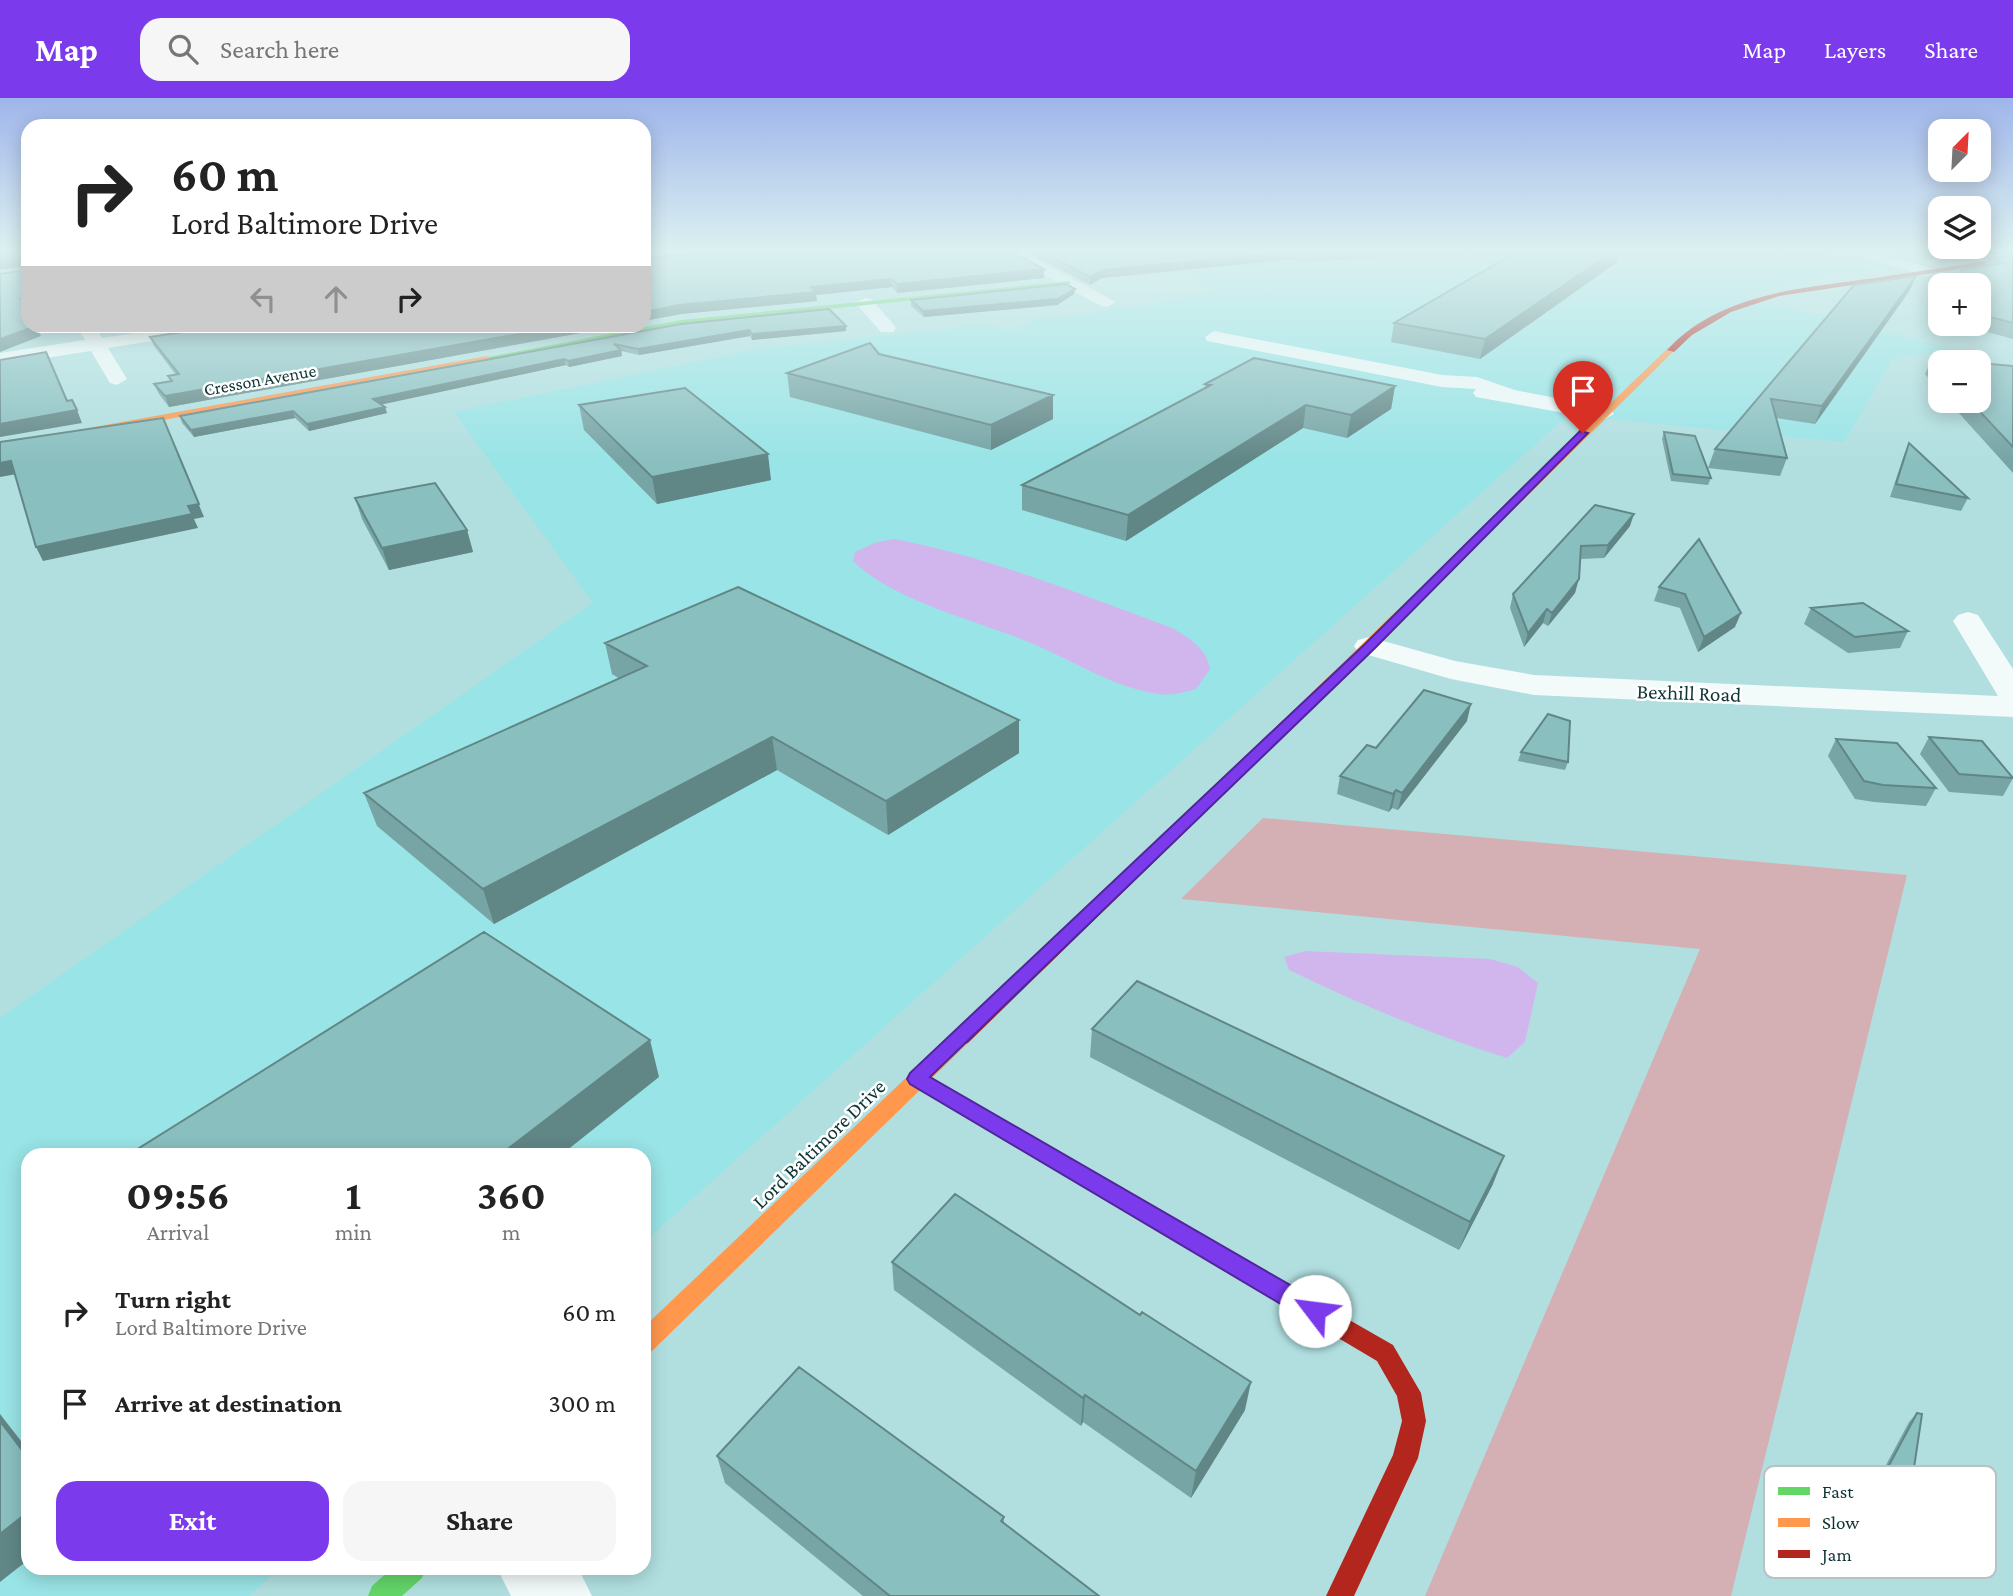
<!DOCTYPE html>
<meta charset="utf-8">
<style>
:root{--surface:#fff;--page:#f6f6f6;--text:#222;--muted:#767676;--accent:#7c3aed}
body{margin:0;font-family:"Crimson Pro",serif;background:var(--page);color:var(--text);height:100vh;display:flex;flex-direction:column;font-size:26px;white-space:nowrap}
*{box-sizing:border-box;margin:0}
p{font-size:23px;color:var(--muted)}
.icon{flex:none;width:38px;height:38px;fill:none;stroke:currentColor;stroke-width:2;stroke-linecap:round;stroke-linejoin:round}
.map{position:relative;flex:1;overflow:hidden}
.sheet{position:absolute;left:21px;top:1050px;width:630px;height:427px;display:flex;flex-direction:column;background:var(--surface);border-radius:21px;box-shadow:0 4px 18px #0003}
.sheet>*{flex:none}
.top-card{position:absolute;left:21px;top:21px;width:630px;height:214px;border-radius:21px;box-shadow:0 4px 18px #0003;background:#fff;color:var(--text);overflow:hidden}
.needle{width:46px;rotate:24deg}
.controls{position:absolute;left:1928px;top:21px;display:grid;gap:14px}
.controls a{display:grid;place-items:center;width:63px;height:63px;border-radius:14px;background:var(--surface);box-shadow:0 4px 18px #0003;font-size:35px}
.pin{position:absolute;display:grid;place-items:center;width:60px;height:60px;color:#fff;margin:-72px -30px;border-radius:50% 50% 50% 0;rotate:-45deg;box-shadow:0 0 7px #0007}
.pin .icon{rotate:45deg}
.me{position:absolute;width:77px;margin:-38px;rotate:300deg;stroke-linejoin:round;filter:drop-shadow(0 0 5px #0008)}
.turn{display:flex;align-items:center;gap:24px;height:147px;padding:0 35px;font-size:32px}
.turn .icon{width:91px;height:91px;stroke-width:2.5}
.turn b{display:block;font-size:49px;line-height:60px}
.lanes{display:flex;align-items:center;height:66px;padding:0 35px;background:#0003;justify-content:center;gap:35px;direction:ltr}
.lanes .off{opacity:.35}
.eta{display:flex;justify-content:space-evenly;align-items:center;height:119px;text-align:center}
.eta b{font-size:42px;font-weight:700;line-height:49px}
.primary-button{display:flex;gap:14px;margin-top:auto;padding:14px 35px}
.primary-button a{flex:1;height:80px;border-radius:21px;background:var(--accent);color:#fff;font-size:28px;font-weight:700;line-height:80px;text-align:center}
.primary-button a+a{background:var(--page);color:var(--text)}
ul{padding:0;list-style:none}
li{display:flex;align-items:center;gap:21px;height:91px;padding:0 35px}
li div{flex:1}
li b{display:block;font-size:26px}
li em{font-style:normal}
header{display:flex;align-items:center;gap:42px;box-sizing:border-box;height:98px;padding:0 35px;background:var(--accent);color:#fff}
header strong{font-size:33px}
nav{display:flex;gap:38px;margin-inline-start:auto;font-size:24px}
.search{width:490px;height:63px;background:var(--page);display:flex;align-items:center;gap:18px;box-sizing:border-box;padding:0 24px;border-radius:21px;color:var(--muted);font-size:26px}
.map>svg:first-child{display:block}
.built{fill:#99e4e6}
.forest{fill:#d4afb3}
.water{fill:#d1b6ee}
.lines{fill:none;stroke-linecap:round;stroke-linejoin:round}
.street{fill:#f3fafa;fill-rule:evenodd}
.fast{fill:#63d668;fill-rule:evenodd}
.slow{fill:#ff974d;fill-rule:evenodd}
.jam{fill:#b3261e;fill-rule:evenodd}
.wall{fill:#77a4a5}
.shaded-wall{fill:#618686}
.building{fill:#8abfc0;stroke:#618686;stroke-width:2}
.route{fill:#7c3aed;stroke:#51269a;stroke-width:2}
.labels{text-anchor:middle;stroke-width:5;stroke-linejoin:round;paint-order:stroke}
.far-street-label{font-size:18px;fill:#0f3435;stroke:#fff}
.street-label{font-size:21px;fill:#0f3435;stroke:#fff}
.key{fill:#fff;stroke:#b7c2c2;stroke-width:2}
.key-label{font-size:19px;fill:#0f3435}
</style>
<header>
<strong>Map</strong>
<div class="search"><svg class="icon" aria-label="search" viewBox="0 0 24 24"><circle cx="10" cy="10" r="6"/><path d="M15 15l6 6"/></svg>Search here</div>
<nav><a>Map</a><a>Layers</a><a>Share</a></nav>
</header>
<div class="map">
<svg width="2013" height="1498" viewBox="0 0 2013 1498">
<rect width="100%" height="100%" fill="#b1dfe0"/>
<path class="built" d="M1415,153h396l82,17 -107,15 -50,12 218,54 -62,11 -48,82 -276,-27 -924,827v-87h-616v413h252l-31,28h-249v-578l593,-415 -139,-191 298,-62 228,-25 36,5 16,-10 110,-14 78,-15 -47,-20 292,-6z"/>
<path class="forest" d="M1263,720l644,57 -176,721h-306l275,-647 -519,-50z"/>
<path class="water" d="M894,441c89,16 192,57 278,89 18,11 34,19 38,41l-14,20c-12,3 -24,7 -37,5 -45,-6 -87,-34 -128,-51 -53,-22 -138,-42 -178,-82l2,-9 19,-9z
M1305,853l185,8 28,8 20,16 -13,59 -18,16c-75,-23 -148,-54 -218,-88l-5,-13z"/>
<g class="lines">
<path class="street" d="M1001,153h19l96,51 -9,5 -6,-1z
M1842,153h25l67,18 2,3 -8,5z
M865,200l6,1 22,25 3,4 -3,4h-12l-22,-25 -3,-4z
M77,228h18l7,12 82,-12h41l-9,5 -108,17 19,31 -10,6 -7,-2 -19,-32 -91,14v-12l85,-13z
M596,228h22l9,7 -9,5z
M1214,233l228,44 35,2 38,13 96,19 3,5 -11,6 -127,-23 -3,-4 3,-4 -34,-2 -235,-46 -2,-4z
M1968,514l10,3 35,54v48l-479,-22 -83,-16 -93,-27 -4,-6 4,-6 11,-3 86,24 79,14 464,21 -45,-75 5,-6z
M497,1470h81l14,28h-81z"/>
<path class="fast" d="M1069,183l2,3 -390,40 -194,36 -4,-2 198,-38z
M392,1470h34l-4,10 -20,18h-34l4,-10z"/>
<path class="slow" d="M1668,250l7,2 -370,365h-10l-2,-3 2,-3z
M487,258l3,4 -490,90v-6z
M961,933l7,2 2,5 -2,5 -36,35 291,168 3,7 -3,7 -8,3 -8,-3 -287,-170 -268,261 -8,3v-27l266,-253 44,-41z"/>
<path class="jam" d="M2013,159v4l-234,35 -48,16 -39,23 -18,17 -7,-2c52,-57 136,-62 208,-72 46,-7 92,-14 138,-21z
M1300,610l7,4 -2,3 -337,328 -7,2 -7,-2 -2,-5 2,-5 341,-324z
M1215,1145l178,102 28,48 5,28 -8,37 -64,138h-28l67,-141 9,-34 -5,-25 -20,-35 -170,-101 -3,-7 3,-7z"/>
</g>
<path class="wall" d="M1025,153h457l-86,6 -96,5 -6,-3 -192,19 -12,7z
M1896,153h41l-5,8z
M2013,156v85l-55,-15h21v-39l5,-19 4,-7z
M644,160l400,11v9l-147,15 -5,-6 -76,8 1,6 -136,13 -37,7z
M1616,165l-136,96 -89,-17 3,-19z
M1854,187l56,5 -95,134 -39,-6 11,40 -7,18 -72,-8 7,-19z
M1075,191l-1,5 -17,11 -133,12 -13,-11v-6z
M681,226l165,7 -94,9 -2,-4 -111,19 -18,-4 1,5 -53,11 -3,-2 -185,39 4,3 2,6 -78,18 -14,-13 -101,19 -12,-14 -2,-7z
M222,228h374l1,4 -428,77 -10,-13 -5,-10 16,-3 -2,-5 8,-1 -22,-29 -4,-9z
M1932,261l9,3v30l-16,-18z
M2013,268v107l-65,-72h31z
M787,275l266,22v24l-62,31 -201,-53z
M1205,286l190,2 -4,23 -44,29 -44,-10 -177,113 -104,-31v-25l183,-97z
M579,307l192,75 -114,24 -73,-74z
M1664,334l47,46 -3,7 -37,-4 -9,-42z
M1909,345l59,55 -7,13 -71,-14 14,-42z
M355,400l112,32 6,22 -84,18 -27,-51z
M1595,407l35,21 -26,32 -23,1 -6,34 -27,33 -5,-3 -19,24 -14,-39 3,-14z
M1699,441l36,88 -37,25 -18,-44 -26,-7 5,-14z
M1811,510l97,23 -8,17 -52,5 -44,-29z
M605,545l414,110 -131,82 -111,-65 -283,154 -117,-98 -13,-33 256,-114 -8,-5z
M1467,623l-69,89 -6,-2 -3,4 -52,-18 3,-18 36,-28z
M1929,639l84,41 -10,18 -54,-4 -29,-38z
M1836,641l100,49 -10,18 -52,-4 -19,-3 -27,-43z
M1521,654l47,10 -3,8 -47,-9z
M1092,931l401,155 -34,66 -369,-193z
M892,1164l353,148 -54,88 -108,-76 -2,4 -187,-136z
M1917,1315l-7,111 -9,9 -37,-27 45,-84z
M717,1358l287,61v6l95,73h-236l-138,-113z"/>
<path class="shaded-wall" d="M1295,153l-1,8 -192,19 -12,7v-8l13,-7z
M1397,153h85l-86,6z
M1614,153h5l-3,12 -136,96 5,-20z
M1970,153h43v1l-46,6z
M26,159l2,9 -28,4v-10z
M1044,171v9l-147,15v-9z
M1916,178l-6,14 -95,134 7,-18z
M891,181l1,8 -76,8 1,6 -136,13 -37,7v-9l35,-7 132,-18z
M28,189v22h-3l-4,-10 2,-11z
M1075,191l-1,5 -17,11 -133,12 -1,-6z
M36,228l5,10 -41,16v-13z
M565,228h31l1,4 -428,77 -4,-11z
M846,228v5l-94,9v-6z
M749,232l1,6 -111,19 -1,-6z
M621,252l1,6 -53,11 -1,-6z
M564,261l2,6 -191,41 -2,-7z
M1395,288l-4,23 -44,29 4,-23z
M1053,297v24l-62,31v-25z
M1306,307l-3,23 -177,113 2,-26z
M385,309l2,6 -69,16 -9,2 -2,-7z
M77,312l5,13 -82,14v-13z
M293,313l2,7 -101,19 -3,-7z
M163,320l41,99 -10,2 4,9 -155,33 -7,-14 152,-41z
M768,356l3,26 -114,24 -5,-27z
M11,363l6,13 -17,3v-14z
M1634,416l-4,12 -26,32 4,-13z
M467,432l6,22 -84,18 -7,-22z
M1579,481l-4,14 -27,33 4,-13z
M1547,511l-4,14 -19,24 4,-14z
M1741,515l-6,14 -37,25 6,-15z
M1471,606l-4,17 -69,89 4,-17z
M1019,622v33l-131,82 -2,-34z
M772,639l5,33 -283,154 -11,-35z
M1396,692l-4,18 -3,4 4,-18z
M650,942l9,37 -98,78h-61z
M1504,1058l-11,28 -34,66 11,-28z
M1251,1284l-6,28 -54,88 5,-27z
M1085,1297l-2,27 -2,4 2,-28z
M0,1316l28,36v8l-28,-37z
M28,1414v48l-28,22v-48z"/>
<path class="building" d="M0,153h28v36l-5,1 5,10 -7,1 7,13v14h8l-36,13v-65l26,-4v-13l-26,3z
M718,153h292l34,18 -147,15 -6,-5 -80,8 5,5 -137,13 -35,7v-54z
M1041,153h325l-65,3 -6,-3 -192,19 -13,7z
M1518,153h96l-129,88 -91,-16z
M2013,156v69l-34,-9v-29h-26l8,-15 44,-7 -17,-4z
M1916,178l-94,130 -51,-7 16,59 -72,-9 139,-164z
M1066,186l9,5 -18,10 -134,12 -12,-11z
M829,211l17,17 -94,8 -3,-4 -111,19 -24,-5 7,6 -53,11 -4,-2 -191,40 12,8 -78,17 -14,-13 -102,19 -11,-14 501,-92z
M222,228h343l-400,70 -11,-12 18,-3 -4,-5 11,-2 -29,-37z
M870,245l9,11 174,41 -62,30 -204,-52z
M46,254l21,49 5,-1 5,10 -77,14v-64z
M1254,260l141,28 -44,29 -45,-10 -178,110 -106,-30 189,-100 -6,-1z
M1932,261l39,3h-30v7z
M1979,265l34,3v81l-43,-46h9z
M685,290l83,66 -116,23 -73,-72z
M163,320l36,86 -11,2 4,8 -156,33 -25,-86 -11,2v-21z
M1664,334l31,4 16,42 -38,-4z
M1909,345l59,55 -72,-14z
M435,385l32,47 -85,18 -27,-50z
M1595,407l39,9 -26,31 -27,1 -2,33 -27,34 -5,-4 -19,24 -15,-39z
M1699,441l42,74 -37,24 -19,-43 -26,-7z
M738,489l281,133 -133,81 -114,-64 -289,152 -119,-96 283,-127 -42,-23z
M1863,505l45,28 -53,6 -44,-29z
M1424,592l47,14 -69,89 -6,-3 -3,4 -53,-18 27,-31 9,3z
M1548,616l22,7 -2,41 -47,-10z
M1929,639l53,4 31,37 -54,-4z
M1836,641l61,4 39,45 -53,-3 -19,-4z
M484,834l166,108 -150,115h-372z
M1137,883l367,175 -34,66 -378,-193z
M955,1096l185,121 2,-3 109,70 -55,89 -111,-76 -2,3 -191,-136z
M799,1269l205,150 -3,4 98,75h-209l-173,-140z
M1917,1315l5,1 -10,67 15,10 -17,33 -38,-27z
M0,1323l28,37v54l-28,22z"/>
<linearGradient id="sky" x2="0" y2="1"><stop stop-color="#9fb5ea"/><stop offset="0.42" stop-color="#dcf1f1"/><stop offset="1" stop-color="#dcf1f1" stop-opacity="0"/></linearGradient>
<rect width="2013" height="363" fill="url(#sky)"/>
<path class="route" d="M1580,333l8,2 -214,216 -444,428 393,227 3,7 -3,8 -8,3 -9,-3 -396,-235 -3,-5 3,-6 455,-429z"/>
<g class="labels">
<g class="far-street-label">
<text transform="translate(260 282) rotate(-10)" y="6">Cresson Avenue</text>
</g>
<g class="street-label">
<text transform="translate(1689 595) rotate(2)" y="7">Bexhill Road</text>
<text transform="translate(819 1046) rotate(-44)" y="7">Lord Baltimore Drive</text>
</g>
</g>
<rect x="1764" y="1368" width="232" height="112" rx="10" class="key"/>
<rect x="1778" y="1389" width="32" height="8" fill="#63d668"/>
<rect x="1778" y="1420" width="32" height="9" fill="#ff974d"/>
<rect x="1778" y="1452" width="32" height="8" fill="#b3261e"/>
<g class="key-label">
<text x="1822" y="1400">Fast</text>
<text x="1822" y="1431">Slow</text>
<text x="1822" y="1463">Jam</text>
</g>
</svg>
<div class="controls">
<a><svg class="needle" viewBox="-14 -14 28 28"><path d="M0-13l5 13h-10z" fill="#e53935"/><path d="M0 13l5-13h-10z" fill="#767676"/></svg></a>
<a><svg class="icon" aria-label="layers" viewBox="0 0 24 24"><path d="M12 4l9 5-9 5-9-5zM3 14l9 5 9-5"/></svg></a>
<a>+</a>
<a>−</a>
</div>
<div class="pin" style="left:1583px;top:335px;background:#d93025"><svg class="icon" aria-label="arrive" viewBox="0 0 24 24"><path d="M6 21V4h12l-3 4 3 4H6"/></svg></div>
<svg class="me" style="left:1315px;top:1213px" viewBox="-20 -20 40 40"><circle r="19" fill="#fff"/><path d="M0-13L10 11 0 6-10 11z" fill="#7c3aed"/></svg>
<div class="top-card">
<div class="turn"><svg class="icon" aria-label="right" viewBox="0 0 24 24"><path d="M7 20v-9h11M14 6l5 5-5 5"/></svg><div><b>60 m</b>Lord Baltimore Drive</div></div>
<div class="lanes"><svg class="icon off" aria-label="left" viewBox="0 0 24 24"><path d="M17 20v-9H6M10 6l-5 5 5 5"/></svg><svg class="icon off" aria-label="ahead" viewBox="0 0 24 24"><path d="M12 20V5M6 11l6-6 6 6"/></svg><svg class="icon" aria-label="right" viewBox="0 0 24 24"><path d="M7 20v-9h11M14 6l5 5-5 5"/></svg></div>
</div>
<section class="sheet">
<div class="eta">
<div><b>09:56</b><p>Arrival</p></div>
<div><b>1</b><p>min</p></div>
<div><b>360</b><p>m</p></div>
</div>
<ul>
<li><svg class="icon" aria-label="right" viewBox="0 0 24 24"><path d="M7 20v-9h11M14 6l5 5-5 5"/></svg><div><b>Turn right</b><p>Lord Baltimore Drive</p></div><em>60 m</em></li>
<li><svg class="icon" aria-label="arrive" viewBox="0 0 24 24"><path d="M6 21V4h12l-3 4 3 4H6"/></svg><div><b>Arrive at destination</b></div><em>300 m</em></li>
</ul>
<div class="primary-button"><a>Exit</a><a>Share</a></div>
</section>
</div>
